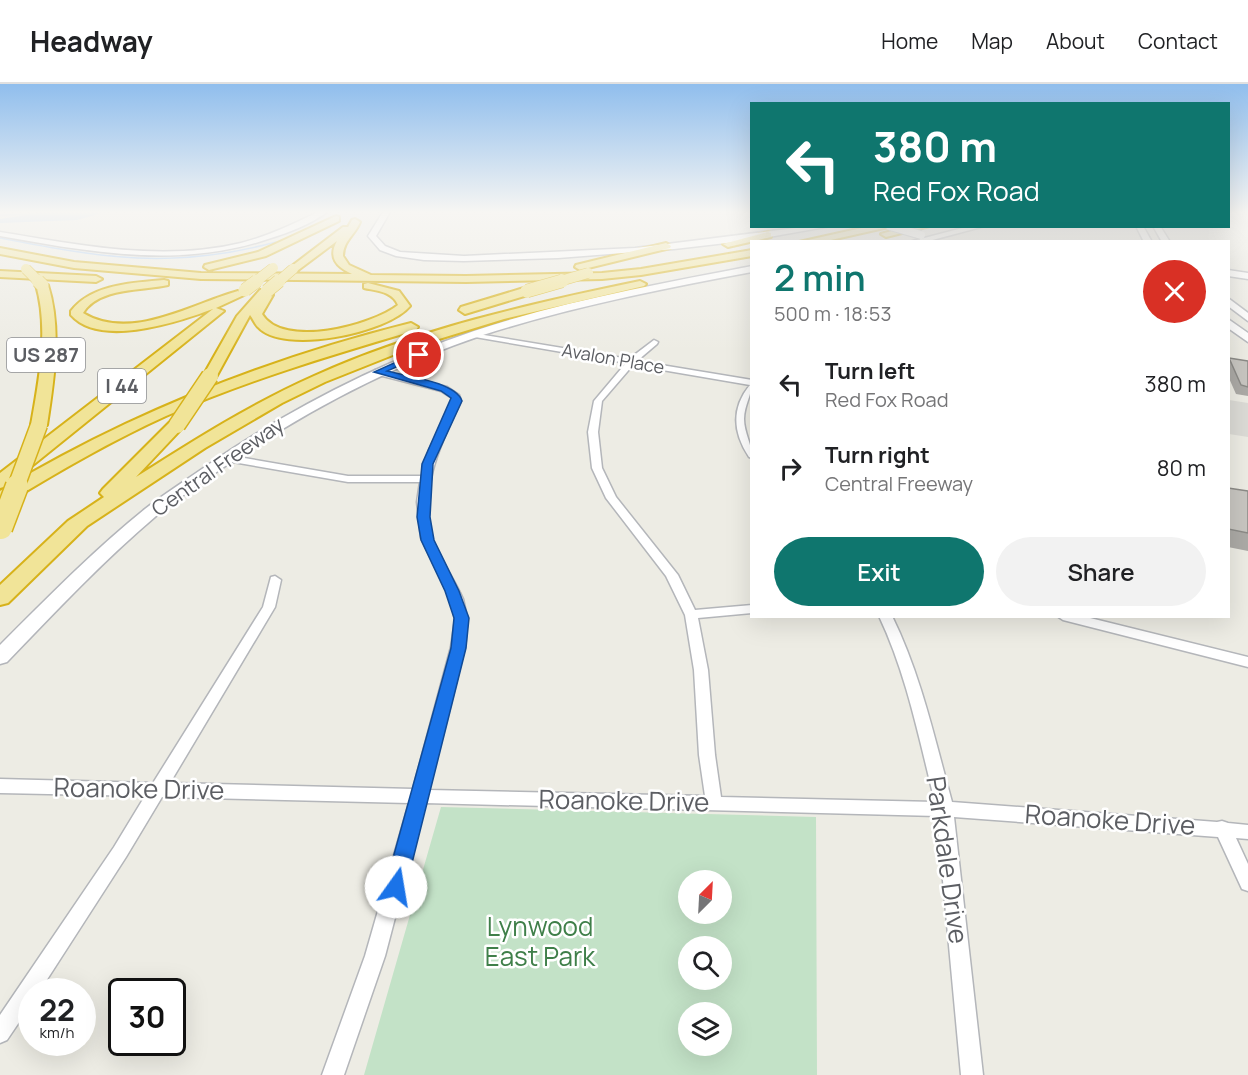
<!DOCTYPE html>
<meta charset="utf-8">
<style>
:root{--surface:#fff;--page:#f2f2f2;--text:#202124;--muted:#757577;--line:#e0e0e0;--accent:#0f766e}
body{margin:0;font-family:Manrope,sans-serif;background:var(--page);color:var(--text);height:100vh;display:flex;flex-direction:column;font-size:22px;white-space:nowrap}
*{box-sizing:border-box;margin:0}
p{font-size:20px;color:var(--muted)}
.icon{flex:none;width:33px;height:33px;fill:none;stroke:currentColor;stroke-width:2;stroke-linecap:round;stroke-linejoin:round}
.map{position:relative;flex:1;overflow:hidden}
.details{position:absolute;left:750px;top:156px;width:480px;height:378px;display:flex;flex-direction:column;background:var(--surface);border-radius:0px;box-shadow:0 6px 24px #0002}
.details>*{flex:none}
.top-card{position:absolute;left:750px;top:18px;width:480px;height:126px;border-radius:0px;box-shadow:0 6px 24px #0002;background:#0f766e;color:#fff;overflow:hidden}
.needle{width:39px;rotate:24deg}
.tools{position:absolute;left:678px;top:786px;display:grid;gap:12px}
.tools a{display:grid;place-items:center;width:54px;height:54px;border-radius:50%;background:var(--surface);box-shadow:0 6px 24px #0002;font-size:30px}
.speed{position:absolute;left:18px;top:894px;display:flex;gap:12px;font-size:30px;font-weight:700;text-align:center}
.speed>*{display:grid;place-content:center;width:78px;height:78px;border-radius:50%;background:var(--surface);box-shadow:0 6px 24px #0002;line-height:1}
.speed small{font-size:15px;font-weight:400}
.speed .limit{border:3px solid #111;border-radius:9px;background:#fff;color:#111}
.pin{position:absolute;display:grid;place-items:center;width:51px;height:51px;color:#fff;margin:-26px;border:3px solid #fff;border-radius:50%;box-shadow:0 2px 6px #0007}
.me{position:absolute;width:66px;margin:-33px;rotate:13deg;stroke-linejoin:round;filter:drop-shadow(0 0 4px #0008)}
.turn{display:flex;align-items:center;gap:21px;height:126px;padding:0 24px;font-size:27px}
.turn .icon{width:78px;height:78px;stroke-width:2.5}
.turn b{display:block;font-size:42px;line-height:51px}
.round{display:grid;place-items:center;flex:none;width:63px;height:63px;border-radius:32px;background:var(--page)}
.overview{display:flex;align-items:center;justify-content:space-between;height:102px;padding:0 24px}
h1{font-size:36px;font-weight:600;line-height:45px;color:var(--accent)}
.cta{display:flex;gap:12px;margin-top:auto;padding:12px 24px}
.cta a{flex:1;height:69px;border-radius:36px;background:var(--accent);color:#fff;font-size:24px;font-weight:600;line-height:69px;text-align:center}
.cta a+a{background:var(--page);color:var(--text)}
ul{padding:0;list-style:none}
li{display:flex;align-items:center;gap:18px;height:84px;padding:0 24px}
li div{flex:1}
li b{display:block;font-size:22px}
li em{font-style:normal}
header{display:flex;align-items:center;gap:36px;box-sizing:border-box;height:84px;padding:0 30px;background:var(--surface);border-bottom:2px solid var(--line)}
header strong{font-size:28px}
nav{display:flex;gap:33px;margin-inline-start:auto;font-size:21px}
.map>svg:first-child{display:block}
.industrial{fill:#dcdbd6}
.green{fill:#c3e2c7;fill-rule:evenodd}
.water{fill:#accdf5}
.lines{fill:none;stroke-linecap:round;stroke-linejoin:round}
.stream{stroke:#accdf5;stroke-width:1.5}
.minor-casing{stroke:#b4b6ba;stroke-width:3}
.secondary-casing{stroke:#b3b5ba;stroke-width:3}
.motorway-casing{stroke:#d7b21a;stroke-width:4}
.minor{fill:#fff;fill-rule:evenodd}
.secondary{fill:#fff;fill-rule:evenodd}
.motorway{fill:#f1e498;fill-rule:evenodd}
.rail{stroke:#b4b5b5;stroke-width:1.5;stroke-dasharray:1 3;stroke-linecap:butt}
.secondary-bridge-casing{stroke:#b3b5ba;stroke-width:10;stroke-linecap:butt}
.motorway-bridge-far3-casing{stroke:#d7b21a;stroke-width:11;stroke-linecap:butt}
.motorway-bridge-far2-casing{stroke:#d7b21a;stroke-width:14;stroke-linecap:butt}
.motorway-bridge-far1-casing{stroke:#d7b21a;stroke-width:19;stroke-linecap:butt}
.motorway-bridge-casing{stroke:#d7b21a;stroke-width:25;stroke-linecap:butt}
.secondary-bridge{stroke:#fff;stroke-width:8}
.motorway-bridge-far3{stroke:#f1e498;stroke-width:10}
.motorway-bridge-far2{stroke:#f1e498;stroke-width:13}
.motorway-bridge-far1{stroke:#f1e498;stroke-width:16}
.motorway-bridge{stroke:#f1e498;stroke-width:22}
.wall{fill:#acaaa6}
.building{fill:#c8c6c1;stroke:#8c8b87;stroke-width:1.5}
.route{fill:#1a73e8;stroke:#114b97;stroke-width:1.5}
.labels{text-anchor:middle;stroke-width:5;stroke-linejoin:round;paint-order:stroke}
.far-street-label{font-size:18px;fill:#5c5e63;stroke:#fff}
.shield{fill:#fff;stroke:#8d8e92;stroke-width:1.5}
.shield-label{font-size:20px;font-weight:bold;fill:#5c5e63}
.street-label{font-size:21px;fill:#5c5e63;stroke:#fff}
.near-street-label{font-size:26px;fill:#5c5e63;stroke:#fff}
.near-park-label{font-size:26px;fill:#3f7f49;stroke:#fff}
</style>
<header>
<strong>Headway</strong>
<nav><a>Home</a><a>Map</a><a>About</a><a>Contact</a></nav>
</header>
<div class="map">
<svg width="1248" height="991" viewBox="0 0 1248 991">
<rect width="100%" height="100%" fill="#edece4"/>
<path class="industrial" d="M1229,316l19,3v34l-19,-3z"/>
<path class="green" d="M441,723l375,10 1,258h-453zM688,796h34v34h-34zM688,862h34v34h-34zM688,928h34v34h-34z"/>
<path class="water" d="M45,128h61l-29,8 -77,3v-4z"/>
<g class="lines">
<path class="stream" d="M0,131l33,-1
M0,154c104,20 171,32 276,4"/>
<g class="minor-casing">
<path id="minor" d="M472,249l157,26 25,-19 4,2 -1,2 -20,17 115,19c0,16 -8,25 -8,39 0,14 8,25 8,39l-3,-1c-16,-24 -18,-49 1,-72l-117,-20 -31,36 -4,31 4,36 14,29 62,78 17,35 57,-5v8l-54,5 10,52 7,85 6,42 214,5c-16,-63 -28,-127 -56,-186h13c29,59 43,124 60,186l265,20 5,-1 6,2 20,2v14l-12,-1 12,26v27l-6,-2 -24,-52 -264,-20 29,258h-22l-24,-259 -512,-13 -40,153 -41,119h-22l43,-119 44,-153 -247,-6 -36,60 -87,135h-7v11l-25,37 -7,3v-28l114,-168 31,-51 -145,-3v-14l153,4 110,-176 8,-30 4,-1 6,4 -6,27 -105,176 243,6 38,-142 4,-27 -4,-21 -30,-61 -4,-36 3,-20h-72l-121,-21 -5,-3 5,-3 121,21h74l7,-26 24,-49 -1,-3 -11,-7 -66,-17v-4l72,17 12,8 2,6c-22,44 -45,95 -26,145 8,18 20,35 28,53 5,17 4,31 2,48l-36,143 276,6 -6,-41 -5,-85 -9,-55 -19,-39 -60,-78 -14,-30 -4,-36 6,-31 32,-38 -151,-26 -4,-2z
M1057,532h25l166,41v10l-185,-47z"/>
</g>
<g class="secondary-casing">
<path id="secondary" d="M318,128h9c-16,12 -39,21 -59,27 -88,30 -178,13 -268,-3v-4c79,13 162,30 241,11 27,-7 52,-19 77,-31z
M383,128h7l-14,24 9,10 15,6 64,4 171,-8 176,-22h20l-79,14 -78,9 -116,9 -94,3 -40,-1 -28,-4 -16,-6 -12,-14z
M970,142h15l-60,16h-16z
M1136,142h7l9,16h-8z
M1153,142h7l10,16h-8z
M752,182v6c-91,17 -181,35 -269,63 -95,32 -183,79 -265,136 -21,15 -43,29 -62,45 -53,45 -101,96 -149,146l-7,2v-19c47,-47 94,-95 145,-136 19,-15 40,-28 60,-42 83,-57 173,-104 269,-136 90,-30 184,-47 278,-65z
M1228,186l20,3v6l-20,-3z
M1228,214l20,15v8l-20,-15z
M1228,235l20,14v9l-20,-14z"/>
</g>
<g class="motorway-casing">
<path id="motorway" d="M336,132l3,1v4l-73,35 -57,14 -5,-3 1,-2 53,-13z
M355,135l5,3c-5,13 -17,19 -17,34l6,9 22,10 95,1 136,-3 39,-4 111,-19v6l-111,19 -39,4 -136,3 -265,-3 -127,-11 -74,-14v-6l74,14 127,11 151,1c-16,-7 -24,-17 -15,-33l-40,30 -4,1 -5,-3 55,-42h5l4,-7z
M871,142h22l-71,16h-23z
M909,142h21l-44,11 -5,-3z
M768,148l3,1v4l-43,10 -5,-3z
M666,159l5,3 -1,2 -90,22 -5,-3 1,-2z
M0,187l96,5 6,3 -6,3 -96,-5z
M164,196l4,1v4c-26,6 -69,2 -85,28 48,29 108,-9 155,-22l6,4 -28,13 8,3 -217,175 -7,2v-15l213,-164c-35,13 -113,39 -142,6v-4c21,-27 61,-28 93,-31z
M640,197l6,3 -2,2 -140,33 -91,28 -88,35 -43,21 -77,45 -118,78 -79,77 -8,2v-20l68,-64 36,-24 -4,-4 3,-4 68,-68 6,-1 8,5 -49,52c58,-37 115,-73 178,-101 104,-47 215,-72 326,-95z
M42,198l6,3c14,44 6,95 -1,140l-8,5 -8,-5c8,-45 18,-96 5,-140z
M368,199l31,8 11,15c-22,27 -127,49 -152,21 -3,-3 -5,-8 -8,-12l-35,64 -5,1 -7,-4 34,-60 23,-26h8l5,5 -11,19c21,35 109,12 136,-9 -6,-14 -21,-14 -34,-17v-4z
M527,203l6,4 -2,3 -66,20 -6,-4 2,-3z
M411,239l7,4 -2,3c-84,25 -169,50 -250,86 -55,25 -107,55 -159,87l-7,2v-14c128,-77 267,-132 411,-168z"/>
</g>
<use href="#minor" class="minor"/>
<use href="#secondary" class="secondary"/>
<use href="#motorway" class="motorway"/>
<path class="rail" d="M1245,128l3,1"/>
<g class="secondary-bridge-casing">
<path id="secondary-bridge" d="M890,142l31,9"/>
</g>
<g class="motorway-bridge-far3-casing">
<path id="motorway-bridge-far3" d="M26,185l13,13
M255,198l18,-14
M278,198l15,-13
M557,198l31,-9"/>
</g>
<g class="motorway-bridge-far2-casing">
<path id="motorway-bridge-far2" d="M38,197l4,4
M245,206l12,-9
M267,207l12,-10
M527,207l35,-10"/>
</g>
<g class="motorway-bridge-far1-casing">
<path id="motorway-bridge-far1" d="M177,341l33,-49
M16,403l23,-62"/>
</g>
<g class="motorway-bridge-casing">
<path id="motorway-bridge" d="M1,444l16,-42"/>
</g>
<use href="#secondary-bridge" class="secondary-bridge"/>
<use href="#motorway-bridge-far3" class="motorway-bridge-far3"/>
<use href="#motorway-bridge-far2" class="motorway-bridge-far2"/>
<use href="#motorway-bridge-far1" class="motorway-bridge-far1"/>
<use href="#motorway-bridge" class="motorway-bridge"/>
</g>
<path class="wall" d="M1229,274l19,3v35l-12,-2 -8,-18z
M1228,404l20,3v60l-20,-4z"/>
<path class="building" d="M1229,274l19,3v26l-7,-2z
M1228,404l20,3v42l-20,-4z"/>
<linearGradient id="sky" x2="0" y2="1"><stop stop-color="#90beed"/><stop offset="0.48" stop-color="#f7f6f3"/><stop offset="1" stop-color="#f7f6f3" stop-opacity="0"/></linearGradient>
<rect width="1248" height="267" fill="url(#sky)"/>
<path class="route" d="M416,269l8,2 -37,16c18,5 69,11 75,30l-29,63 -3,53 4,23 25,51 10,27 -3,30 -60,239 -3,7 -7,3 -8,-3 -3,-7 66,-239 3,-30 -9,-27 -24,-51 -4,-23 5,-53 29,-66 -10,-7 -67,-19z"/>
<g class="labels">
<g class="far-street-label">
<text transform="translate(613 275) rotate(10)" y="6">Avalon Place</text>
</g>
<g class="shield">
<rect x="7" y="254" width="78" height="34" rx="4.5"/>
<rect x="98" y="285" width="48" height="34" rx="4.5"/>
</g>
<g class="shield-label">
<text x="46" y="278">US 287</text>
<text x="122" y="309">I 44</text>
</g>
<g class="street-label">
<text transform="translate(218 383) rotate(-35)" y="7">Central Freeway</text>
</g>
<g class="near-street-label">
<text transform="translate(139 705) rotate(1)" y="9">Roanoke Drive</text>
<text transform="translate(624 717) rotate(1)" y="9">Roanoke Drive</text>
<text transform="translate(1110 736) rotate(4)" y="9">Roanoke Drive</text>
<text transform="translate(947 776) rotate(82)" y="9">Parkdale Drive</text>
</g>
<g class="near-park-label">
<text x="540" y="852">Lynwood<tspan x="540" dy="30">East Park</tspan></text>
</g>
</g>
</svg>
<div class="tools">
<a><svg class="needle" viewBox="-14 -14 28 28"><path d="M0-13l5 13h-10z" fill="#e53935"/><path d="M0 13l5-13h-10z" fill="#757577"/></svg></a>
<a><svg class="icon" aria-label="search" viewBox="0 0 24 24"><circle cx="10" cy="10" r="6"/><path d="M15 15l6 6"/></svg></a>
<a><svg class="icon" aria-label="layers" viewBox="0 0 24 24"><path d="M12 4l9 5-9 5-9-5zM3 14l9 5 9-5"/></svg></a>
</div>
<div class="speed"><div>22<small>km/h</small></div><div class="limit">30</div></div>
<div class="pin" style="left:419px;top:271px;background:#d93025"><svg class="icon" aria-label="arrive" viewBox="0 0 24 24"><path d="M6 21V4h12l-3 4 3 4H6"/></svg></div>
<svg class="me" style="left:396px;top:803px" viewBox="-20 -20 40 40"><circle r="19" fill="#fff"/><path d="M0-13L10 11 0 6-10 11z" fill="#1a73e8"/></svg>
<div class="top-card">
<div class="turn"><svg class="icon" aria-label="left" viewBox="0 0 24 24"><path d="M17 20v-9H6M10 6l-5 5 5 5"/></svg><div><b>380 m</b>Red Fox Road</div></div>
</div>
<section class="details">
<div class="overview"><div><h1>2 min</h1><p>500 m · 18:53</p></div><a class="round" style="background:#d93025;color:#fff"><svg class="icon" aria-label="close" viewBox="0 0 24 24"><path d="M6 6l12 12M18 6L6 18"/></svg></a></div>
<ul>
<li><svg class="icon" aria-label="left" viewBox="0 0 24 24"><path d="M17 20v-9H6M10 6l-5 5 5 5"/></svg><div><b>Turn left</b><p>Red Fox Road</p></div><em>380 m</em></li>
<li><svg class="icon" aria-label="right" viewBox="0 0 24 24"><path d="M7 20v-9h11M14 6l5 5-5 5"/></svg><div><b>Turn right</b><p>Central Freeway</p></div><em>80 m</em></li>
</ul>
<div class="cta"><a>Exit</a><a>Share</a></div>
</section>
</div>
